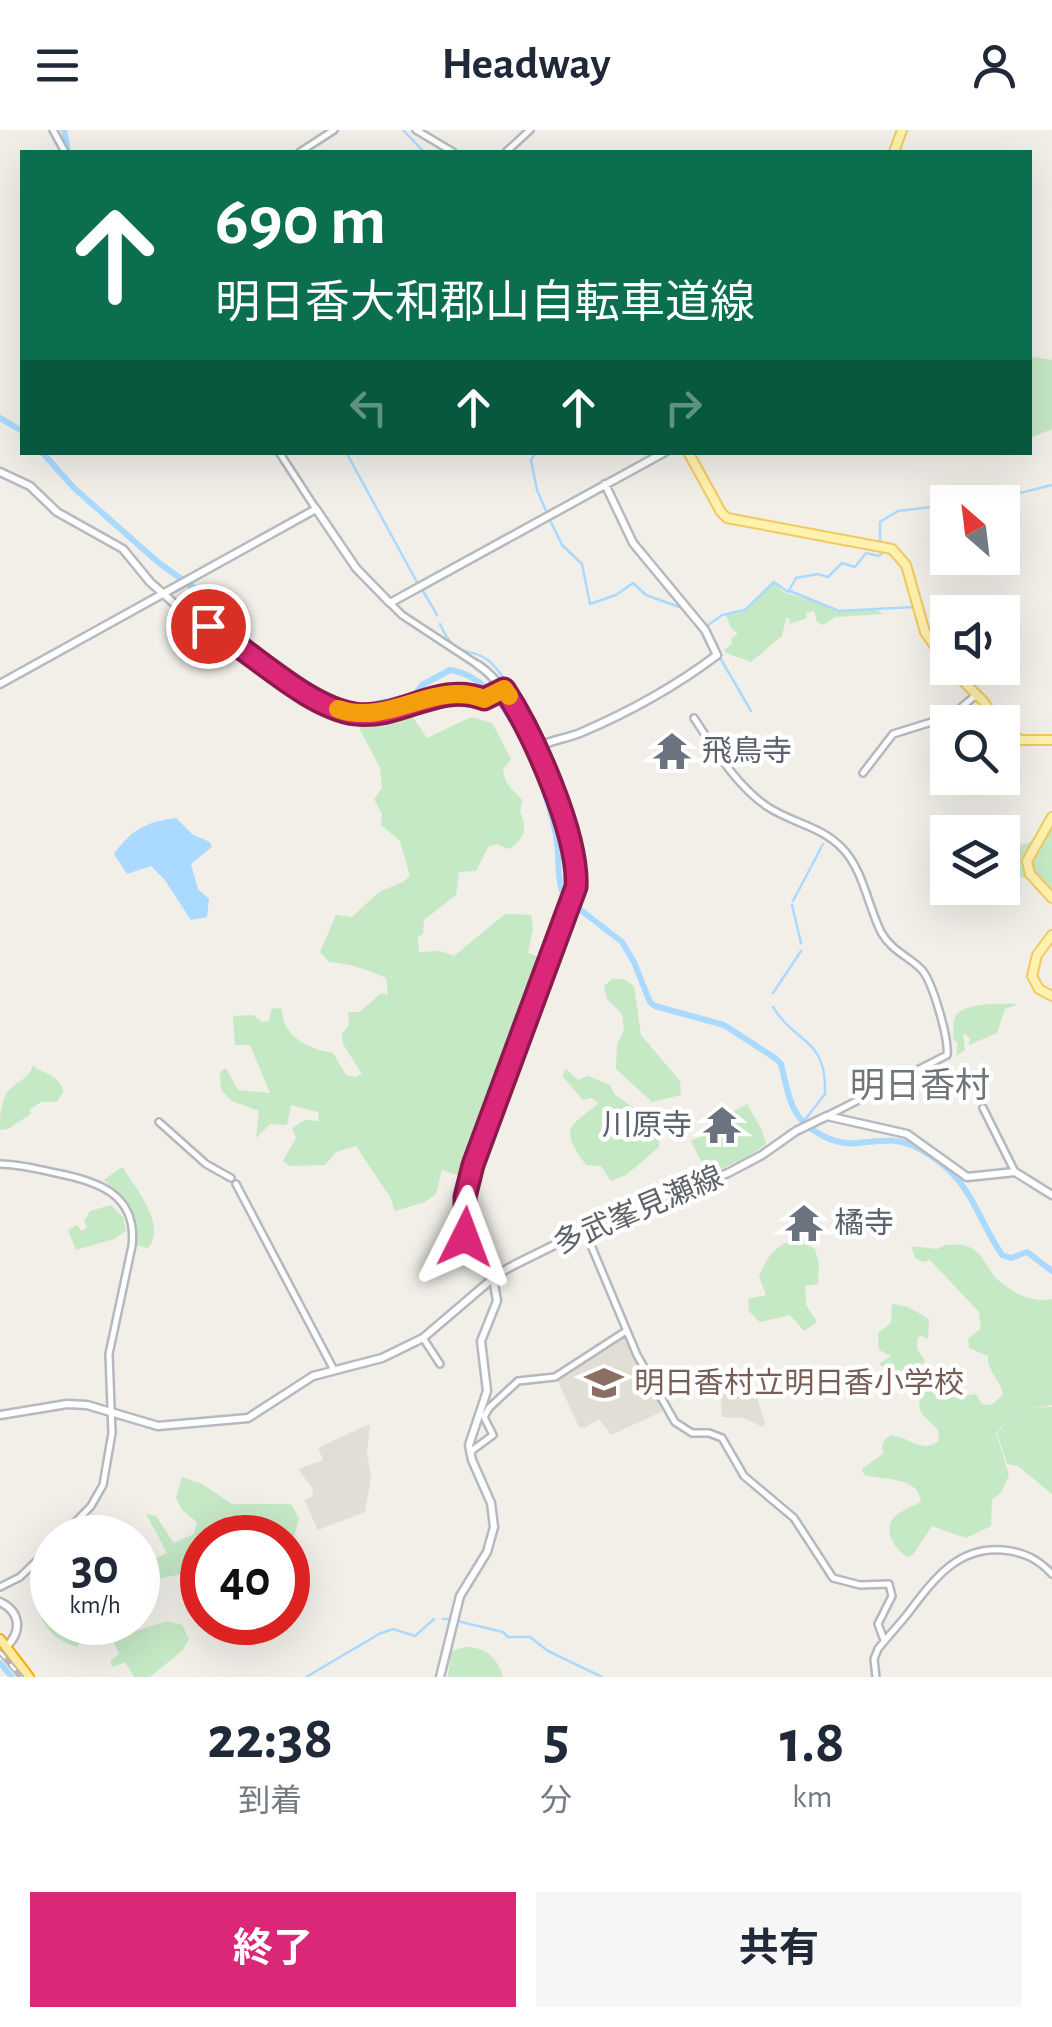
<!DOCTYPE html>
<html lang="ja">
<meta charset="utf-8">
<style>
:root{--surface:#fff;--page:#f6f6f7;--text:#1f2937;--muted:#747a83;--accent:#db2777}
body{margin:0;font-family:"Alegreya Sans","Noto Sans JP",sans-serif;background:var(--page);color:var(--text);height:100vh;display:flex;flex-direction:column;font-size:38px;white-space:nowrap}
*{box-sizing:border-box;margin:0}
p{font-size:32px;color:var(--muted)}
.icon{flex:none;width:55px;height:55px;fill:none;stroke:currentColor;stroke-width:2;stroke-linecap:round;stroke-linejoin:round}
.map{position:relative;height:1547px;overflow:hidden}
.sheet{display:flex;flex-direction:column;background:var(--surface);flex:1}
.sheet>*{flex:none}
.guide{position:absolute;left:20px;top:20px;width:1012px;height:305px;border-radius:0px;box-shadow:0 10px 40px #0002;background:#0b6e4f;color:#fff;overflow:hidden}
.needle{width:65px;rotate:332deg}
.fabs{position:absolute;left:930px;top:355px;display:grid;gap:20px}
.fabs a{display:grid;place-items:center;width:90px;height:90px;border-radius:0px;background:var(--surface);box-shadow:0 10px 40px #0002;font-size:50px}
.speed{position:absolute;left:30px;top:1385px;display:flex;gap:20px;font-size:50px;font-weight:700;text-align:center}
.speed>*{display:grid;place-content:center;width:130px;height:130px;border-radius:50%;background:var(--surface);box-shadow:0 10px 40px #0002;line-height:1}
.speed small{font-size:25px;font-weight:400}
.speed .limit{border:15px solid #d22;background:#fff;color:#111}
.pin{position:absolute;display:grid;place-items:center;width:85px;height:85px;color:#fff;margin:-42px;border:5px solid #fff;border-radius:50%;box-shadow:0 2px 10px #0007}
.me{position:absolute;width:110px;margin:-55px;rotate:3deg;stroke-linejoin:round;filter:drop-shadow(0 0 8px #0008)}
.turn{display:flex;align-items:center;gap:35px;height:210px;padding:0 30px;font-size:45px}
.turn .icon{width:130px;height:130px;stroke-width:2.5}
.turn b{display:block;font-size:70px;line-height:85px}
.lanes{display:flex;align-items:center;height:95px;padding:0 30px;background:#0003;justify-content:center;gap:50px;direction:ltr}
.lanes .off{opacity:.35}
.eta{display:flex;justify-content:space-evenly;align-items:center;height:170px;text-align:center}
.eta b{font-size:60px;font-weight:700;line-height:70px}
.action{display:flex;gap:20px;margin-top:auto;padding:20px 30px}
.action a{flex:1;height:115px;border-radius:0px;background:var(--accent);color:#fff;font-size:40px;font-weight:700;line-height:115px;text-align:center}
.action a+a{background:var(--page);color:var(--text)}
header{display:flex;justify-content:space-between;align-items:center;height:130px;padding:0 30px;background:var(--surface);font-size:45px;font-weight:700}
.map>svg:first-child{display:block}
.education{fill:#e1ded6}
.green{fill:#c5e8c5}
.water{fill:#aadaff}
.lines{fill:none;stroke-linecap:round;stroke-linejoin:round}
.stream{stroke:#aadaff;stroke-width:2.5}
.river{stroke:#aadaff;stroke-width:6}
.tertiary-casing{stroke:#b5b8bc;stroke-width:10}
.secondary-casing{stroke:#b6babf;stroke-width:11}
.primary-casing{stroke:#f2c960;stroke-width:12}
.trunk-casing{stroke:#f9ab00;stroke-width:12}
.tertiary{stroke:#fff;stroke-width:5}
.secondary{stroke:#fff;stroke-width:6}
.primary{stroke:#fff2af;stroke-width:8}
.trunk{stroke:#feeaa1;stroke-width:8}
.rail-casing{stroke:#b6b7b8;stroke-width:6}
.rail{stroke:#fff;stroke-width:2.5;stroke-dasharray:8;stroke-linecap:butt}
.route-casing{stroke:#8e194d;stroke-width:25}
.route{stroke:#db2777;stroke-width:18}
.slow{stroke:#f59e0b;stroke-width:18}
.labels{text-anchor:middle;stroke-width:9;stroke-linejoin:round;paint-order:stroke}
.worship-label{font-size:30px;fill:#5b616d;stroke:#fff;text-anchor:start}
.street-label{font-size:30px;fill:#5f6368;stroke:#fff}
.education-label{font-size:30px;fill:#785e54;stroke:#fff;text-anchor:start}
.quarter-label{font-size:35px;fill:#70757a;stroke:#fff}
</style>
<header><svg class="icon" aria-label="menu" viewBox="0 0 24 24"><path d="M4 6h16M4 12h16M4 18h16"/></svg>Headway<svg class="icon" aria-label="person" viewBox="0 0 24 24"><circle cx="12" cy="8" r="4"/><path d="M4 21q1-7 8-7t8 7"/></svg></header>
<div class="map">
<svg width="1052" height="1547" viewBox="0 0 1052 1547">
<rect width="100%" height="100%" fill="#f1efe8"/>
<path class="education" d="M619,1209h7l37,72 -52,24 -12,-16 -15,9 -5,-1 -22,-48z
M744,1253l9,2 12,38 -2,4 -20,-9 -21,-1 -2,-33z
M367,1295l3,1 -3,26 4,25 -6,35 -47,18 -14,-30 9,-4 -1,-8 -14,-19 25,-9 -5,-12z"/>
<path class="green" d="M1032,227l20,3v69l-22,9z
M774,453l11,10 34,9 18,10 37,-3 10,5 -48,3 -13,8 -6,-3 -3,-11 -8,2 1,5 -17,6 -1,-6h-3l-4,18 -31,26 -25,-9 -2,-3 8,-6 -1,-6 7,-4 -7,-6 -5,-13 18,-3z
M407,579l20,29 44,-21 21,6 19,36 -8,10c2,17 9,19 19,31l-2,12c8,16 4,28 -11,37l-12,-5 -9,3 -12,24 -17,1 -3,23 -32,25 -1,14 -5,3 1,15 21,-1 14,5 51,-42 26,1 2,14 -5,24 17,6 -80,218 -23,-7 -6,24 -11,8 -30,9 -5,-14 -34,-51 -20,6 -11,13 -35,1 -7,-5 13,-23 -4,-10 13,-8 14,1 -1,-9 -27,-7 -4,20 -17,-1 -14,14 3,-27 -27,-10 -11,-11 -1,-18 6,-4 12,22 32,3 -20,-48h-15l-2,-29 20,-1 9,7 7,-1 3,-13 10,1c0,28 27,40 51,44l13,22 10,2 6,-3 -19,-30 -1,-10 7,-9 -1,-13h12l21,-19 7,2 -2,-17c-21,-9 -34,-14 -57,-16l-9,-10 16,-37 16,2 27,-25 24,-10 7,-6 -10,-35 -19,-16 1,-11 -8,-15 8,-11 -2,-20 -26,-50h25z
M1052,687v73l-49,-21v-23c30,-1 33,-3 49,-29z
M612,849h11l11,7 7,49 39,46 1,14 -29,7 -36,-33 1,-25 7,-14 -2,-16 -15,-15 -3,-13z
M1018,874l-13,5 -8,24 -28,12 1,-7 -7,-5 2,17 -9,6 2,-12 -5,-6c1,-8 -1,-20 5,-25 14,-11 44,-9 60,-9z
M33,935c11,10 28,10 30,27l-6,10h-16l-12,8 2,4 -23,15 -8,1c0,-14 0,-30 10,-41 10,-10 18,-9 23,-24z
M566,939l12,11 10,-4 22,9 4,9 45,32v21l-33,28 -15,6 -10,-15 -15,-1c-28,-37 -16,-39 13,-62l-8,-5 -8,2 -21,-24z
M747,974l15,26 4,14 -28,20 -2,-2 -28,13 -17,-34 17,-8 8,3 14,-10 -4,-11z
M120,1038h3c13,21 44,57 25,80l-12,-3c2,-28 -13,-48 -32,-65z
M111,1075l12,12 3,14 -12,8 -38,11 -8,-20 9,-5 4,6 6,-4 -3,-6 6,-10z
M789,1112h13l13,7 4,15 -1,20 -13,2 1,19 11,17 -13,9 -14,-16 -30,7 -11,-11 -1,-12 18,-4 -7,-19c8,-16 12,-28 30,-34z
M946,1115c7,0 16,-1 23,2 13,5 18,21 26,30 14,15 38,27 57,22v106l-20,3 20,-1v87l-34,-28 -11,-2 -10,-31 22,-25 -23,25 13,42 -8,18 -9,6 -1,27 -25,12 -34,-12 -20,30 -5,1c-11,-7 -23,-24 -15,-37 5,-8 21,-14 29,-18 -2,-26 -38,-22 -57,-27l-2,-6 22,-16 -2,-5 2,-8 7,-5c17,2 35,20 48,5l-1,-10c-20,-22 -22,-13 -15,-45l26,13 27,-4 6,10 9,1 12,-10c-2,-15 -16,-23 -15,-39l-19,-8 -1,-9 13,-11 -2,-16 -49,-52 -7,2 -8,-4 -4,-12 26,3z
M892,1174l16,3 21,12 -1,20 -8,-4 -3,4v10l8,12 -7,8 -26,3 -13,-8 12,-8 -12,-6 -1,-17 13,-10z
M182,1347l20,7 30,20h59l8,14 -6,23 -5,5v-8h-86v32l-40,8 -24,12v-23l29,-14 -21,-39 10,2 18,27 20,-9 3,-12 -15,-12 -6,-12z
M37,1457h15v35l40,1 -15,24c-28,-8 -43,-30 -40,-60z
M168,1491l14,4 7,14 -7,12 -32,26h-16l-9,-15 -12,5 -3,-6 9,-7 -7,-16z
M465,1517c21,0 32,10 38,30h-55l3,-26z"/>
<path class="water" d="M176,688l17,17 17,7 2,5 -21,17 7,25 11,10 -2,18 -16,3 -27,-41 -13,-13 -24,8 -13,-20c17,-24 33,-33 62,-36z"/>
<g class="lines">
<path class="stream" d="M403,0l21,22
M346,322l72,132
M536,322l-5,8 6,30 10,23
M958,372h8
M984,372l68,-17
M550,390l12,25 20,19 8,40 26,-9 17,-12 13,12 36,13
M880,410v-18l18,-11 50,-6
M423,461l14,24
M790,461l49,20 74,-4
M440,494c17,38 28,20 49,37 10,8 17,22 25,32
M707,496l15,-11 23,-5 29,-28 14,10 8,-14 22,-4 10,3 14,-14 13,4 11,-14 13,3 5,-5
M719,526l32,55
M793,771l30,-57
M792,775l9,38
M773,863l28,-42
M773,877c24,39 54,30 52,87l-25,32
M769,1235l5,20
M443,1489h8
M457,1491l46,11 5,5h22l18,14 54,26
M306,1547l73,-43 14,-5 22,7 19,-17"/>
<path class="river" d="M64,0l4,22
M0,288l22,13
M42,322l32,36 85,75 49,35 61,64 30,20 47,23 15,2 54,-12 7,-10 28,-15c58,7 96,116 106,165 4,21 0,43 8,62l58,45 12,20 16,40 5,4 69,19 51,33 6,6c4,15 6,31 13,45 10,21 41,37 64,34 22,-2 39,-6 60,5 54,30 54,61 84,107l9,3 16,-6 25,19
M0,1533l12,14"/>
<g class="tertiary-casing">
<path id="tertiary" d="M53,0l12,22
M416,0l37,22
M300,22l34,-22
M506,22l24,-22
M279,322l37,57
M390,473l12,12 76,50
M694,588c20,30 43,69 74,89 24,16 53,19 74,41 21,21 26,58 39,84 10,18 25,23 39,36 12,10 29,71 27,87l-120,61
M863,643l30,-39 58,-18 25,-21
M983,978l32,64
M159,992l47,42 25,14
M0,1034c19,0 37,5 56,9 41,8 82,21 76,73l-23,108 3,79 -9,52 -12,21 -31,32
M236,1054l98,186
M585,1101l52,124 38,67 17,11h17l13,5 22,38 50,42 39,60 27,7 29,-1 3,12 -14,28 6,16
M493,1148l-23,-29 -6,-17 1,-35 8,-32 94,-254
M423,1208l17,26
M484,1287l5,-9 29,-27 37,-4 71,-46
M470,1322l23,-17 -10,-20
M0,1457l20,-10 32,-31
M876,1547l-2,-18 4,-10c10,-13 21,-24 31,-37 25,-33 49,-66 94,-62 21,2 35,9 49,24"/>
</g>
<g class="secondary-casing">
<path id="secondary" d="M0,342l30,14 27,26 66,37 27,33 35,31 35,20 53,39 63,36 15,6 25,-1 71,-20 24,1 13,5 20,-10
M478,535c43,27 90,150 99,201 2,16 -4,30 -10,45
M0,554l316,-175 40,59 34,35 275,-151
M536,618c14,-8 29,-9 44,-15 47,-20 96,-47 137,-78l-12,-25 -72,-87 -28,-59
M0,1285l67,-11 20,1 71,21 90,-8 65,-42 69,-18 41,-20 75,-64 16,-9 99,-49 115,-43 34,-18 34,-24 31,-15 80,18 60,43 48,-5 37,23
M0,1472c21,10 22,30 6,45
M440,1547l20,-81 27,-44 7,-25 -3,-24 -19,-43 -3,-15 18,-54 -6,-50 16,-40 -4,-23"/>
</g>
<g class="primary-casing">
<path id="primary" d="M894,22l8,-22
M688,322l33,60 6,6 165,31 14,16 19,67 23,33
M950,538l34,34 13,20
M1002,600l19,10h31
M1052,687l-25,44 3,13 22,24
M1052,805l-15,20 -5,21 7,13 13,7"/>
</g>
<g class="trunk-casing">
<path id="trunk" d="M0,1509l29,38"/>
</g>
<use href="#tertiary" class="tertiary"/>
<use href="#secondary" class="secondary"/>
<use href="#primary" class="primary"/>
<use href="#trunk" class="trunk"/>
<g class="rail-casing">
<path id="rail" d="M0,1522l21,25"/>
</g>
<use href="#rail" class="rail"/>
</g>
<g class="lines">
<g class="route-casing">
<path id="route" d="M208,496c43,24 98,81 147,88 46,6 84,-33 129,-15l20,-10c29,44 75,146 72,198l-103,278 -8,32v40"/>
</g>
<use href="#route" class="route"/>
<path class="slow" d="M338,579c51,18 96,-30 146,-10l20,-10 5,7"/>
</g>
<defs>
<g id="temple-bare" transform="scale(3)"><path d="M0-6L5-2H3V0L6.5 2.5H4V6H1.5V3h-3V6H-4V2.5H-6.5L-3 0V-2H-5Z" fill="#6b7280" stroke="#fff" stroke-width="2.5" paint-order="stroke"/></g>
<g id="school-bare" transform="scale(3)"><path d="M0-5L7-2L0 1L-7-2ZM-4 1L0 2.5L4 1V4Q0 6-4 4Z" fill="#8d6e63" stroke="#fff" stroke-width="2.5" paint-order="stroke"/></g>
</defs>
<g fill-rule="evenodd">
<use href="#temple-bare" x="672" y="621"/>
<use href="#temple-bare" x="722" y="995"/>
<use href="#temple-bare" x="804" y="1093"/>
<use href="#school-bare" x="604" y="1253"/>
</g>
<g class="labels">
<g class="worship-label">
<text x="702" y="631">飛鳥寺</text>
<text x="692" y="1005" text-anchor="end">川原寺</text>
<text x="834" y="1103">橘寺</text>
</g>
<g class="street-label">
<text transform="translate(638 1080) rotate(-23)" y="10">多武峯見瀬線</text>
</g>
<g class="education-label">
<text x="634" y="1263">明日香村立明日香小学校</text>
</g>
<g class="quarter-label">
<text x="920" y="967">明日香村</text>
</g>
</g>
</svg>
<div class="fabs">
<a><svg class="needle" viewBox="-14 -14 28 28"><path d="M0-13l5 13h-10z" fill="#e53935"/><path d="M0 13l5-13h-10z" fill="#747a83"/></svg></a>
<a><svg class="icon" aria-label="sound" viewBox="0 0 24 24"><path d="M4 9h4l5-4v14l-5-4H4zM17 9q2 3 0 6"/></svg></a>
<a><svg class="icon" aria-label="search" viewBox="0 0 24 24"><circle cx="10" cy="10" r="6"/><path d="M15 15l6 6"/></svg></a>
<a><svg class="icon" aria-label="layers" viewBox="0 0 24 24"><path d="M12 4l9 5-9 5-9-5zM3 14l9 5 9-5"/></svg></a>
</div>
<div class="speed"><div>30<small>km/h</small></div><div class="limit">40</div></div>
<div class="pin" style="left:208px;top:496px;background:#d93025"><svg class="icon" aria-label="arrive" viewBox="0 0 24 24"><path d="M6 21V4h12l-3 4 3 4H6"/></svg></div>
<svg class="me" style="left:465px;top:1107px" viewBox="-20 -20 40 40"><path d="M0-17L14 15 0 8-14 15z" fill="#db2777" stroke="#fff" stroke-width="4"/></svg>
<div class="guide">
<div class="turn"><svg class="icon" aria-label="ahead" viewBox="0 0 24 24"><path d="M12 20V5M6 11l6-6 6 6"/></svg><div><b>690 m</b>明日香大和郡山自転車道線</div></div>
<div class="lanes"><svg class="icon off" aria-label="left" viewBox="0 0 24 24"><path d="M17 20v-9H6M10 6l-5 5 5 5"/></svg><svg class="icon" aria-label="ahead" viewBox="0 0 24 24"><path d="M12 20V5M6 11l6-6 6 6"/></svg><svg class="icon" aria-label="ahead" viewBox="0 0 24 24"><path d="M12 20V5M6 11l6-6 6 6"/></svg><svg class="icon off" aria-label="right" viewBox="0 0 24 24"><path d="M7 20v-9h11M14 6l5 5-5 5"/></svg></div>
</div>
</div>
<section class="sheet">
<div class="eta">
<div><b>22:38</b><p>到着</p></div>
<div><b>5</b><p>分</p></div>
<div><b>1.8</b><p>km</p></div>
</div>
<div class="action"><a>終了</a><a>共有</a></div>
</section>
